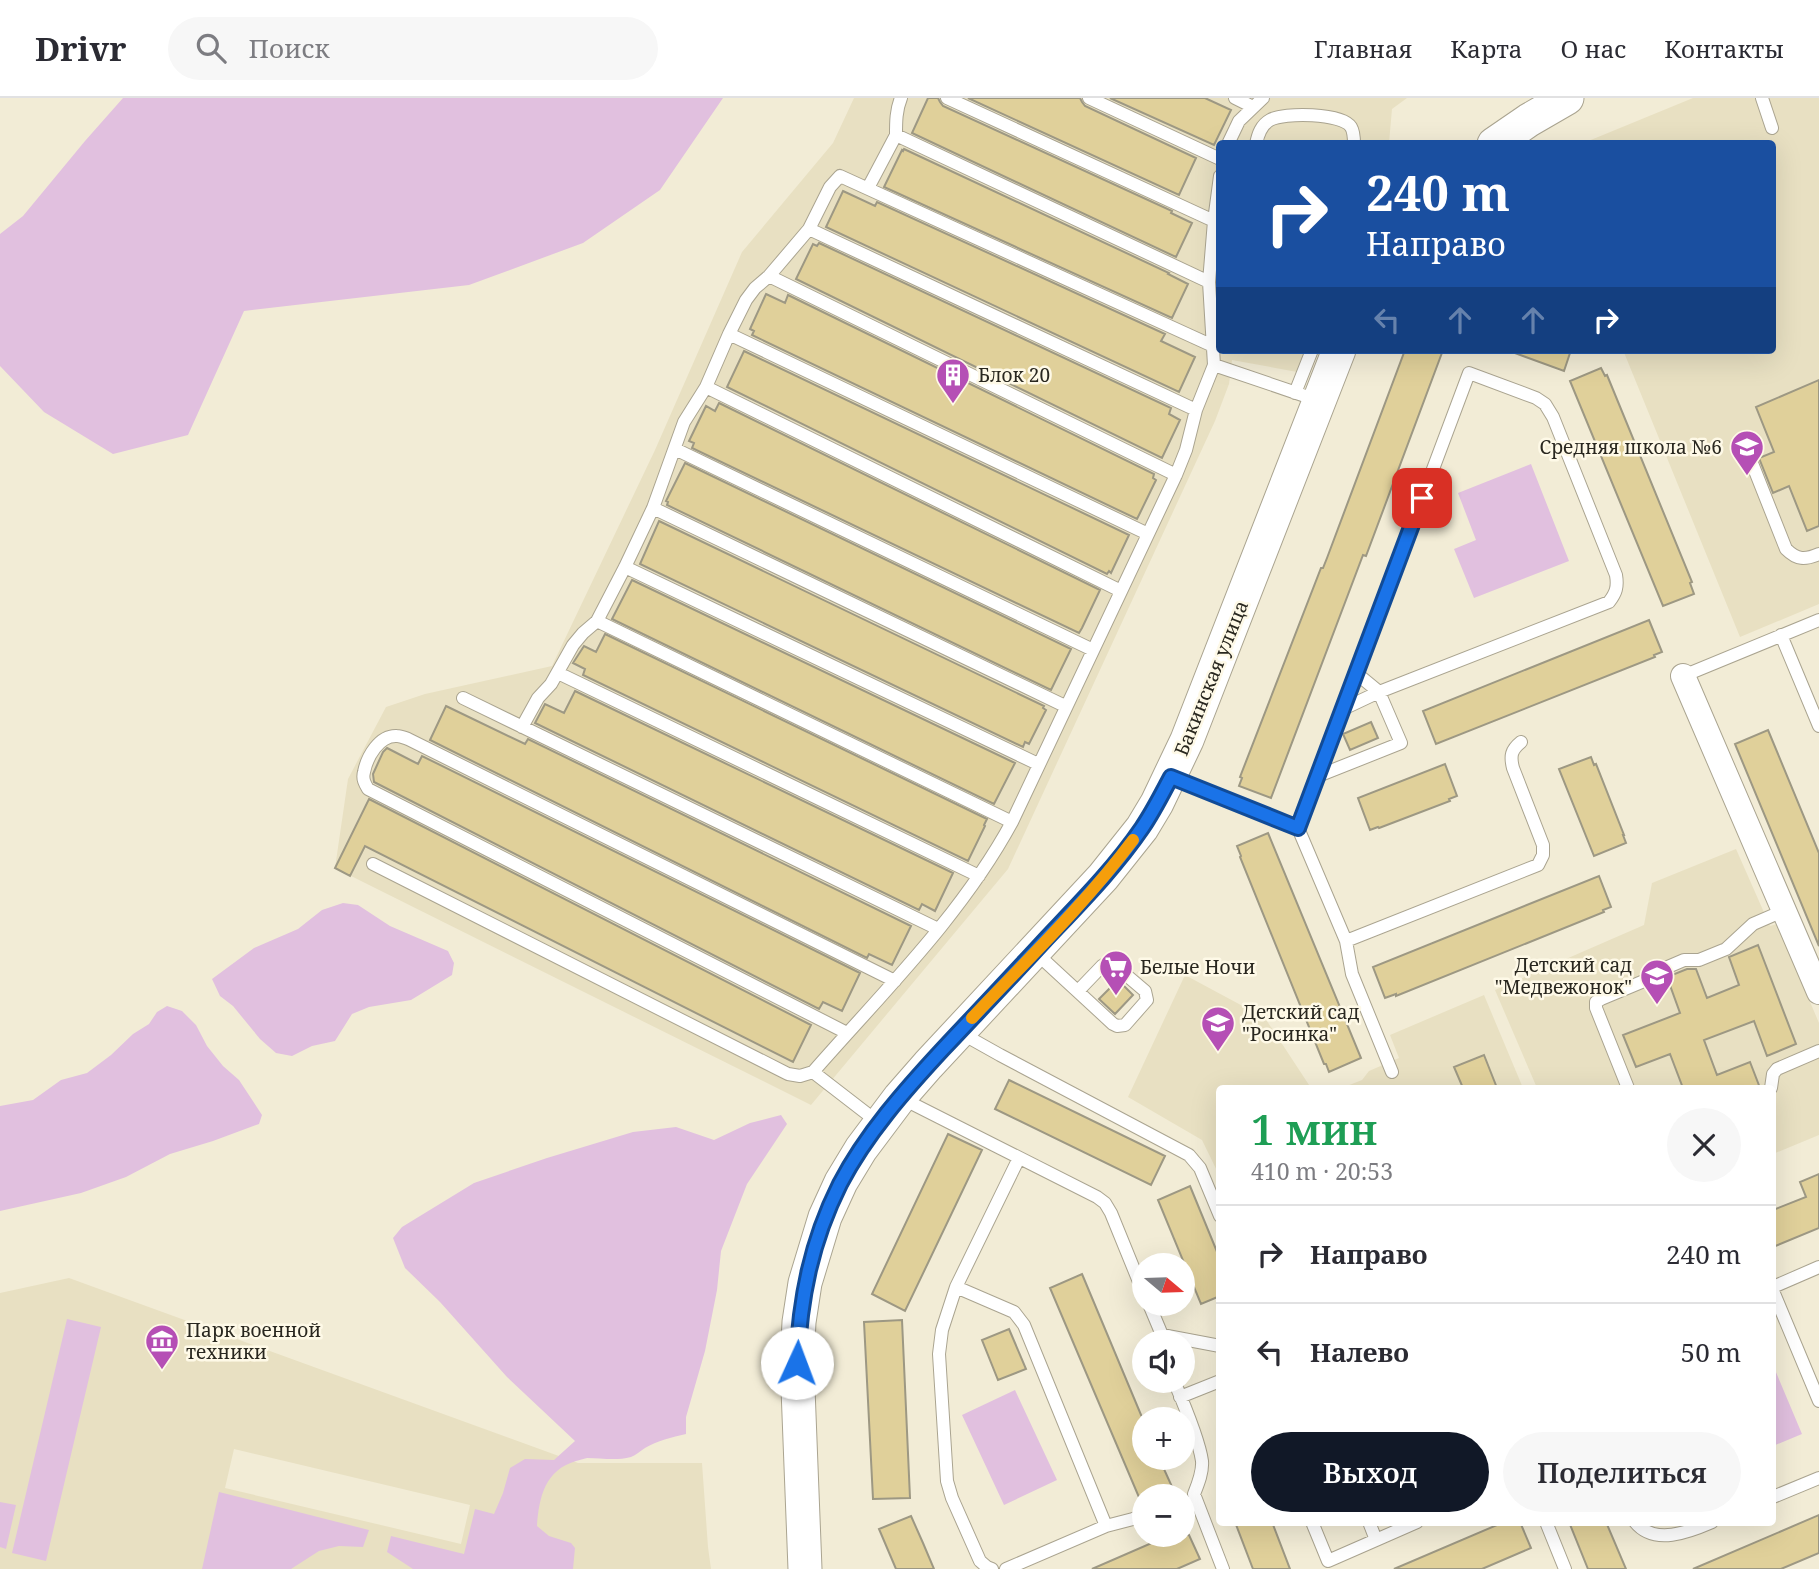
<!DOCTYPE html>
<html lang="ru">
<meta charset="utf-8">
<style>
:root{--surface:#fff;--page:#f7f7f7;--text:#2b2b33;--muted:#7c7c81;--line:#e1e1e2;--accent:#111827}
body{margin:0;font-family:"Noto Serif",serif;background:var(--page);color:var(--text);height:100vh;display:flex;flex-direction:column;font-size:26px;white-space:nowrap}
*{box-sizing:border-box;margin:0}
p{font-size:23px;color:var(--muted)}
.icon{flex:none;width:38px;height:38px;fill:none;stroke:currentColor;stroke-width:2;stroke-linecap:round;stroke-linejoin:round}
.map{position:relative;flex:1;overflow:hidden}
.drawer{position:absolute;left:1216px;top:987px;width:560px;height:441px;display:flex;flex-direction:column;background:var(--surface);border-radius:7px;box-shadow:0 7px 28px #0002}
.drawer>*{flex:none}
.top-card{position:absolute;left:1216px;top:42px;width:560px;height:214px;border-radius:7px;box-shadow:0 7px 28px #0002;background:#1a4fa0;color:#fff;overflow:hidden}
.needle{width:46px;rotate:109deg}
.controls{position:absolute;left:1132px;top:1155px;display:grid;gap:14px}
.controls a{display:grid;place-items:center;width:63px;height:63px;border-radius:50%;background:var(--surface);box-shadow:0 7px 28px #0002;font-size:35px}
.pin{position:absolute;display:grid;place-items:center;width:60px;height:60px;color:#fff;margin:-30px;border-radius:14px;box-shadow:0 4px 10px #0006}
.me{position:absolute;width:77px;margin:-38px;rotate:2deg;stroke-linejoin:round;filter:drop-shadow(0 0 5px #0008)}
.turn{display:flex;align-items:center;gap:24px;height:147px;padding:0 35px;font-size:32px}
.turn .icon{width:91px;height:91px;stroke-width:2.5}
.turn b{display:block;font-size:49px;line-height:60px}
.lanes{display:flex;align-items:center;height:66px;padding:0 35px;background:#0003;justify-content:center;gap:35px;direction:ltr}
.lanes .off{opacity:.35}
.round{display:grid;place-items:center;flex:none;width:74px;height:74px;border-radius:37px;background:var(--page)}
.headline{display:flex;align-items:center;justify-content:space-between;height:119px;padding:0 35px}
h1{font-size:42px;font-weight:600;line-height:52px;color:#1e9e55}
.button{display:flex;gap:14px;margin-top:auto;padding:14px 35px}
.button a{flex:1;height:80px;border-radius:42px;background:var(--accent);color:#fff;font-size:28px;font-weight:600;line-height:80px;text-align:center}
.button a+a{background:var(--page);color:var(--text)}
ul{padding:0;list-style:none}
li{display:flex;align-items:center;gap:21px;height:98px;padding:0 35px;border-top:2px solid var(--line)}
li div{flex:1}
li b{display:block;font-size:26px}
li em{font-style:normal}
header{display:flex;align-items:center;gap:42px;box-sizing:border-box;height:98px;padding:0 35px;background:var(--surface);border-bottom:2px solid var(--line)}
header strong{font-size:33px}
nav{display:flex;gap:38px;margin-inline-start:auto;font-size:24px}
.search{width:490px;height:63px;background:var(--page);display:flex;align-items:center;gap:18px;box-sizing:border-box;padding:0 24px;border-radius:38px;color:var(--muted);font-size:26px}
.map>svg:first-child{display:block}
.built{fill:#e8e0c2;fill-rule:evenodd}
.green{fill:#e1c0df}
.building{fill:#e0d09a;stroke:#9d9883;stroke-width:2}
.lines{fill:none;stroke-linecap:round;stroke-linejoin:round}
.lane-casing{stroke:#aaa490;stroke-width:14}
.street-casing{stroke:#aaa490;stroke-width:26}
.secondary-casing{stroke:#aaa490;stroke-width:35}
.lane{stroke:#fff;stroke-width:12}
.street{stroke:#fff;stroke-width:24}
.secondary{stroke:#fff;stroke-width:33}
.route-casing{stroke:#114b97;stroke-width:18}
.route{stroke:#1a73e8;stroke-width:12}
.slow{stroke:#f59e0b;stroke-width:12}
.labels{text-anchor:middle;stroke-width:5;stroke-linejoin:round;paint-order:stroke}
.poi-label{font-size:19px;fill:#29271f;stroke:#fef9e7;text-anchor:start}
.street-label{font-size:19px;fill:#29271f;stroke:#fef9e7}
</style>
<header>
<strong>Drivr</strong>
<div class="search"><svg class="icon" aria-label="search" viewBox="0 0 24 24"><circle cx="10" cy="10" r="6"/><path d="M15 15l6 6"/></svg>Поиск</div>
<nav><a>Главная</a><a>Карта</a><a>О нас</a><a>Контакты</a></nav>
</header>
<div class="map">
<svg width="1819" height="1471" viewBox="0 0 1819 1471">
<rect width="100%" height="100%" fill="#f2ecd6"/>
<path class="built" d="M854,0h553l-15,11 -3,34 -169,1v206h98l-10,24 -76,-14 -3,24 -14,37 -207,448 -197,236 -476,-237 13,-89 38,-72 39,-13 127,-28 103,-216 87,-198 91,-109z
M1693,0h126v506l-79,33 -117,-287h150v-206h-192z
M1736,751l34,77 7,-2 42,99v112l-46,19v-66h-236l-42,-98 149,-65 8,-42z
M1185,877l80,43 46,70h-91v89l-18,-37 -74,-43z
M1484,897l39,93h-181l20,-8 7,-9 30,-13 -9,-23z
M69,1180l509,185h124l6,84 3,22h-711v-276zM234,1351l236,56 -9,39 -236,-56z"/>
<path class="green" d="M123,0h600l-63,92 -77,53 -114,42 -225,26 -56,124 -75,19 -69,-42 -44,-46v-132l23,-18 62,-75z
M1531,366l38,97 -95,37 -20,-49 22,-9 -18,-47z
M343,805l15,2 32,21 58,25 6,12 -2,12 -41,25 -42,7 -17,7 -17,27 -23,5 -20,10 -16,-3 -16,-14 -27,-33 -13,-10 -8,-17 42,-31 44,-19 24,-19z
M167,908l15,5 14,14 11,21 16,20 16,14 23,35 -3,9 -46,17 -43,13 -44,23 -45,16 -81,18v-105l33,-6 28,-20 26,-7 24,-18 22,-21 16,-10 8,-12z
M781,1017l6,9 -40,60 -26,67 -4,39 -12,61 -19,66v17c-14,3 -29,7 -41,14 -5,3 -9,7 -14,9 -15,4 -30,1 -44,1 -1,0 -10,3 -11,3 -31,9 -37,36 -39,65l12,10 22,7 4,5 -2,21h-160l-26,-17 4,-16 73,18 11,-45 19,5 9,-21 7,-25 15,-9 29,1 21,-19 -68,-64 -67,-75 -35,-34 -12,-30 9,-11 72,-44 73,-25 86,-26 43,-5 38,13 36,-17z
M67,1221l34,8 -55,234 -34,-8z
M1773,1267l29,69 -29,12z
M1015,1292l42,90 -53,25 -42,-90z
M219,1394l150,38 -6,17 -24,-1 -20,5 -28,18h-89z
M0,1404l16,3 -10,44 -6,-2z"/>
<path class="building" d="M928,0h10l2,4 3,4 229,105 -1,2 21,10 -16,34 -264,-124z
M968,0h112l2,4 3,4 111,52 -17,37z
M1110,0h95l26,12 -17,35z
M904,51l265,124 -1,1 20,10 -16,34 -288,-131 18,-37 1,1z
M843,93l32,15 2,-4 288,132 -4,7 34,16 -16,35 -353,-165z
M819,145l352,165 -2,6 11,6 -18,38 -366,-179 17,-35 4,2z
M766,196l19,9 3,-8 366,179 -1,4 3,2 -17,35 -2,4 -385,-184 2,-4 -4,-2z
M1405,252h38l-77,206 -3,-1 -92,243 -32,-12 3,-8 -2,-1 81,-209h2l4,-10z
M1513,252h58l-7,21 -52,-19z
M744,253l385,184 -18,38 -2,-2 -2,3 -380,-187z
M1601,270l4,8 2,-1 85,207 -2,1 4,11 -31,12 -93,-225z
M1819,282v146l-12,5 -18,-45 -16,7 -14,-35 15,-6 -18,-45z
M719,305l381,187 -18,38 -3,5 -387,-185 2,-5 -5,-2 17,-35 9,5z
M685,365l386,186 -20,41 -384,-185 1,-3 -2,-1z
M659,423l385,185 -1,2 3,2 -17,34 -4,-2 -2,5 -383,-183z
M632,482l383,183 -21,41 -382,-185z
M1649,522l13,32 -8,3 1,2 -219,87 -13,-33z
M605,536l382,185 -3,6 1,1 -17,35 -385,-186 2,-6 -12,-6 11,-17 12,6z
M575,593l378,182 -18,38 -13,-7 -3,6 -384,-187 10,-19 19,9z
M446,608l79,38 3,-5 383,187 -19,39 -23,-11 -2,4 -437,-218z
M1371,624l7,16 -28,12 -7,-16z
M1768,632l51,123v93l-84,-202z
M387,650l31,16 4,-8 438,217 -18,38 -19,-9 -4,7 -445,-227 -1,-8 10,-22z
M1591,659l3,8 2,-1 28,71h-1l3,8 -32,13 -35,-87z
M1445,666l12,32 -8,3 1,2 -71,27 -1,-1 -8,3 -12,-32z
M369,701l442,226 -18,37 -428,-216 -15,30 -15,-8z
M1268,735l93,225 -32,14 -3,-8h-2l-84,-207 1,-1 -4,-10z
M1599,778l12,31 -8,3 1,2 -208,84v-2l-11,4 -12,-31z
M1758,847l38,99 -29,12 -13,-35 -50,19 13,35 33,-13 10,26h-77l-13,-34 -34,13 -13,-32 57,-22 -13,-36 20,-8h9l11,29 32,-13 -10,-28z
M1118,882l15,15 -18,19 -16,-15z
M1484,957l13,33h-34l-9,-21z
M1009,982l156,76 -14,29 -156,-76z
M948,1036l34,16 -77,161 -33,-17z
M1819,1076v54l-46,19v-37l33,-13 -6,-15z
M1190,1088l30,73v37l-19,8 -43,-104z
M1082,1176l62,148v36h15l14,31 -18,7h-11v5l-3,1 -91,-214z
M902,1222l8,178 -37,1 -9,-177z
M1009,1231l17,40 -28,11 -16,-40z
M1819,1417v38l-38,16h-88z
M911,1418l12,27 11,26h-38l-17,-40z
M1235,1424h37l18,47h-37z
M1504,1424h16l11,26 -49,21h-88z
M1569,1424h37l20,47h-38z
M1170,1437h19l11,24 -23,10h-85z"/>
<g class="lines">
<g class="lane-casing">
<path id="lane" d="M947,0l267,123
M1089,0l131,61
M1235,0l18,9
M1762,0l10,30
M896,37c0,-13 0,-25 5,-37
M1228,46l11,-23 24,-23
M1256,46c2,-10 5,-19 14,-24 14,-8 72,-7 81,7 3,5 3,11 3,17
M868,90l28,-53 313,147
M809,131l21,-42 10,-11 373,170
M769,178l407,199
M729,236l419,200
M1214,267l106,36
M706,289l415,204
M1295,295l17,-43
M1744,345l42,106c11,11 19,11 33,5
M675,351l418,201
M653,410l412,198
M625,469l413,197
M597,523l415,201
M1781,537l38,91
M558,575l421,203
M1683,578l136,-56
M463,600l475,231
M522,629l16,-29 13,-14 22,-39 10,-12 14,-12 28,-54 28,-59 31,-86 22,-35 23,-53 17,-34 9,-12 14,-12 40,-47 387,181
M1318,678l83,-33 -22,-51 -23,-19
M1171,679l127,51 48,113 192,-76 5,-10v-10l-30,-77c-3,-12 -2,-18 8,-26
M1298,730l20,-52 151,-403 67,25 9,6 8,13 63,158c2,12 0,18 -7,27l-230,90 -36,17
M373,766l415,210 12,2 13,-4c70,-80 148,-156 199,-250l164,-347 10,-25 10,-40 18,-45 -5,-83 5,-61 6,-45
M1346,843l6,33 40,98
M1035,854l78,72 4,2 8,-1 22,-25 -2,-9 -33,-28h-5l-5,3 -24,25
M959,934l41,23 189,100 11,13 20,48
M847,935l-479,-244c-3,-5 -6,-10 -4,-17 3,-15 15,-37 33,-36 4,0 8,2 11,3l487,242
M813,974l66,51
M1628,990l-32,-80v-6l5,-3 43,-18 12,-9 28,-12h15l27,-11 27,-25 30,-13
M1771,990l2,-14 4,-5 42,-18
M901,1000l196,99 8,6 6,10 33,81
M956,1189l58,25 10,13 82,201
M1773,1189l46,-20
M1773,1193l46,110
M1149,1206l13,31 58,11
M1174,1283c9,21 25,58 28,80 1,11 -4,23 -8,33l29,75
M1180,1299l40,-16
M1773,1399l46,-19
M1312,1424l16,39 48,-21
M1369,1424l7,18 41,-18
M1546,1424l19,47
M1635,1424c19,24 54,10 77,0
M992,1471l-5,-2 -7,-6 -28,-63 -5,-17 -8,-127 3,-24 14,-43 63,-129
M1006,1471l100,-43 27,-7 11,-4"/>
</g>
<g class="street-casing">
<path id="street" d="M1683,578l136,316"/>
</g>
<g class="secondary-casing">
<path id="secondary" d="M1494,46l35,-24 38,-22
M805,1471l-8,-206 2,-41 6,-39 20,-66 16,-35 20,-33 39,-52 28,-32 175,-188 39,-49 15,-25 30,-63 152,-390"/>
</g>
<use href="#lane" class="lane"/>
<use href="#street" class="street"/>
<use href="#secondary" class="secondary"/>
</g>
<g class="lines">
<g class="route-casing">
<path id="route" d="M797,1265c3,-65 14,-121 43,-179 26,-50 65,-94 103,-135 34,-36 68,-72 102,-109 34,-36 69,-71 97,-112 11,-16 20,-34 29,-51l127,51 124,-330"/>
</g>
<use href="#route" class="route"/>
<path class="slow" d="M972,920c54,-57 114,-115 161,-178"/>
</g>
<defs>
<g id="building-pin" transform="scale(1.75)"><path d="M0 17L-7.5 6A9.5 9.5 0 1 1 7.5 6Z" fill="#b54fb5" stroke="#fef9e7"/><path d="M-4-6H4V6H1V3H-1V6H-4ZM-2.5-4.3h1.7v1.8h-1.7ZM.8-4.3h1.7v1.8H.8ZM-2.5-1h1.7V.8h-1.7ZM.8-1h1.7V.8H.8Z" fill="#fff"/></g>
<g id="school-pin" transform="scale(1.75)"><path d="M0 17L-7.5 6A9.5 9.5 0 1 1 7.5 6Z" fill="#b54fb5" stroke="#fef9e7"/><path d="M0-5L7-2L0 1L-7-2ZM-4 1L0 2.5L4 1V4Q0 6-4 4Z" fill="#fff"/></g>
<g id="supermarket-pin" transform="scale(1.75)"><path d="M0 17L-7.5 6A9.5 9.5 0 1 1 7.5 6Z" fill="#b54fb5" stroke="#fef9e7"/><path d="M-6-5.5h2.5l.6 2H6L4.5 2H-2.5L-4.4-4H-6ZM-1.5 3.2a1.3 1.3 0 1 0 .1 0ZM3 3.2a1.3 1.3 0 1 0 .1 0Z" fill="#fff"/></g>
<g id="museum-pin" transform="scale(1.75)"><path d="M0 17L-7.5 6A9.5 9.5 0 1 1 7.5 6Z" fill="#b54fb5" stroke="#fef9e7"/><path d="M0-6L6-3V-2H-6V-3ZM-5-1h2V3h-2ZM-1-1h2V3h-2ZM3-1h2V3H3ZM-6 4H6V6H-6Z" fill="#fff"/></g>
</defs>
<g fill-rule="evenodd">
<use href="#building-pin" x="953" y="277"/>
<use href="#school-pin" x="1747" y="349"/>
<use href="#supermarket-pin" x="1116" y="869"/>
<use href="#school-pin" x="1657" y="878"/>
<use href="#school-pin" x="1218" y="925"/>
<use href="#museum-pin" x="162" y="1243"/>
</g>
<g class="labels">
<g class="poi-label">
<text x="978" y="284">Блок 20</text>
<text x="1722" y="356" text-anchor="end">Средняя школа №6</text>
<text x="1632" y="874" text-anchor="end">Детский сад<tspan x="1632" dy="22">"Медвежонок"</tspan></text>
<text x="1140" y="876">Белые Ночи</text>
<text x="1242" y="921">Детский сад<tspan x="1242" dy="22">"Росинка"</tspan></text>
<text x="186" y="1239">Парк военной<tspan x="186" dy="22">техники</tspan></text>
</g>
<g class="street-label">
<text transform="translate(1211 580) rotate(-68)" y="7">Бакинская улица</text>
</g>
</g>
</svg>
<div class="controls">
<a><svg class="needle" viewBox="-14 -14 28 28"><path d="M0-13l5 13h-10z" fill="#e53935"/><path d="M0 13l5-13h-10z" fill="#7c7c81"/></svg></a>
<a><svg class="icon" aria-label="sound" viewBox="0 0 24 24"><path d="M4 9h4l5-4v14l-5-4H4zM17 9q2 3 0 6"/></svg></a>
<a>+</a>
<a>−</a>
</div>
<div class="pin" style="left:1422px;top:400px;background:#d93025"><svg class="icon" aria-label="arrive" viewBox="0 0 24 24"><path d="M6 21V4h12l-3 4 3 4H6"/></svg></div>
<svg class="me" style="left:797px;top:1265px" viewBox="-20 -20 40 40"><circle r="19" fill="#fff"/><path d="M0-13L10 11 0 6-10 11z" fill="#1a73e8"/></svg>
<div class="top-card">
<div class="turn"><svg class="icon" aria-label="right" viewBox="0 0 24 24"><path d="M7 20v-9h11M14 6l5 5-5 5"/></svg><div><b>240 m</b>Направо</div></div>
<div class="lanes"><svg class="icon off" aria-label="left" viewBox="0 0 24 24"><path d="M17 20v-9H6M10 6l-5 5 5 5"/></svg><svg class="icon off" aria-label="ahead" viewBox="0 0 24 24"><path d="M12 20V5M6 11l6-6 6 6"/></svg><svg class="icon off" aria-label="ahead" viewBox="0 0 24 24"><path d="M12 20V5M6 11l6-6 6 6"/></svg><svg class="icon" aria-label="right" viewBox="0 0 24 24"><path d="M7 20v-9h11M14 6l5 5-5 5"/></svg></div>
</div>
<section class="drawer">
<div class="headline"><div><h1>1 мин</h1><p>410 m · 20:53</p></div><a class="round"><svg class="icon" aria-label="close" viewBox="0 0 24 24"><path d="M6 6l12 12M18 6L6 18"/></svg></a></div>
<ul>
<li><svg class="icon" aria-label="right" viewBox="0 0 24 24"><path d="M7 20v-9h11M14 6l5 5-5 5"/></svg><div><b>Направо</b></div><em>240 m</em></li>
<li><svg class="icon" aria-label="left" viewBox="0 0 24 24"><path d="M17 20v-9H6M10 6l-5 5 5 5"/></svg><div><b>Налево</b></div><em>50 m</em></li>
</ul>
<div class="button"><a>Выход</a><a>Поделиться</a></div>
</section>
</div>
